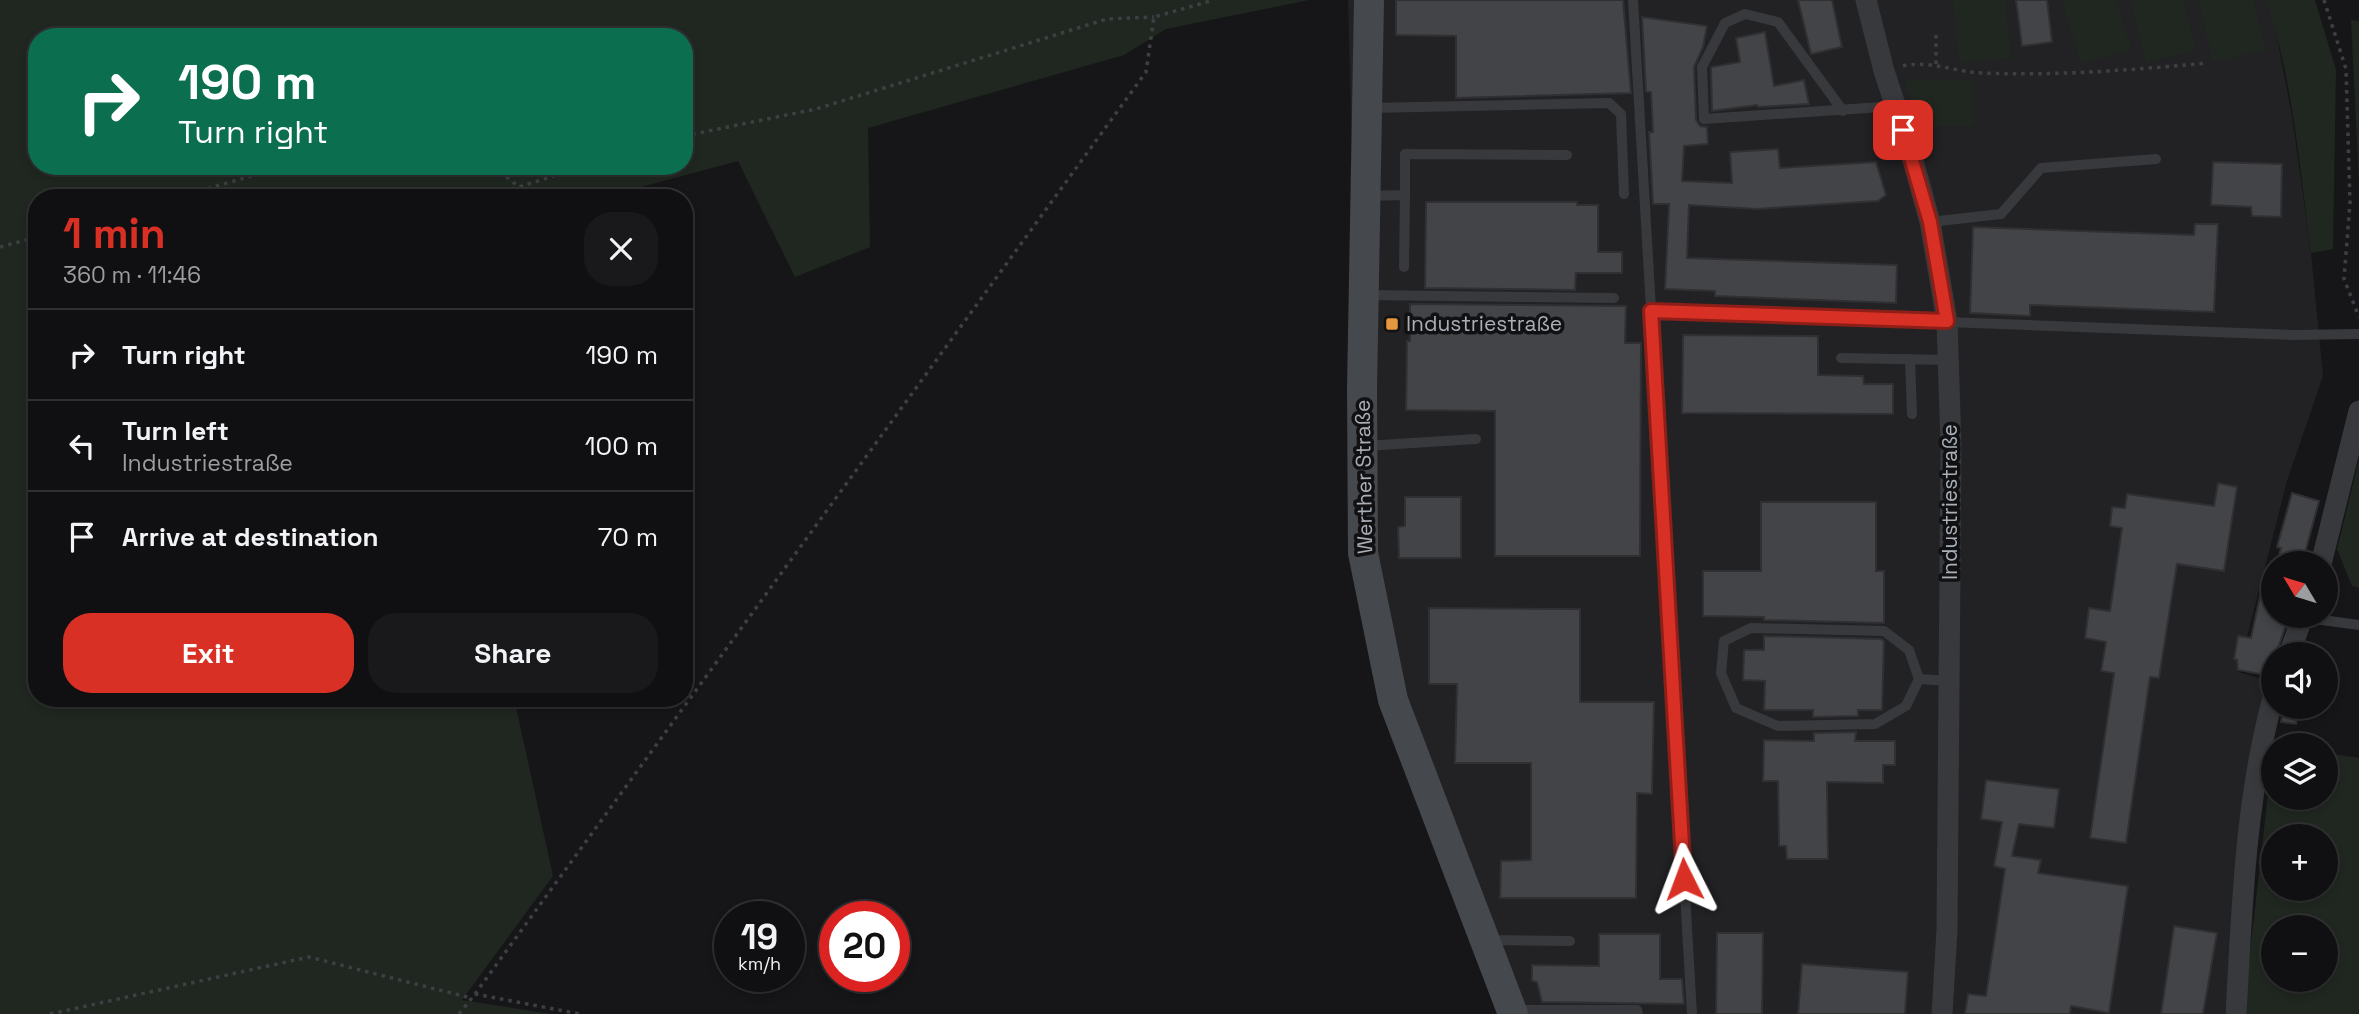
<!DOCTYPE html>
<meta charset="utf-8">
<style>
:root{--surface:#101012;--page:#19191b;--text:#f1f3f6;--muted:#9c9d9f;--line:#303032;--accent:#d93025}
body{margin:0;font-family:"Space Grotesk",sans-serif;background:var(--page);color:var(--text);height:100vh;display:flex;flex-direction:column;font-size:26px;white-space:nowrap}
*{box-sizing:border-box;margin:0}
p{font-size:23px;color:var(--muted)}
.icon{flex:none;width:38px;height:38px;fill:none;stroke:currentColor;stroke-width:2;stroke-linecap:round;stroke-linejoin:round}
.map{position:relative;flex:1;overflow:hidden}
.drawer{position:absolute;left:28px;top:189px;width:665px;height:518px;display:flex;flex-direction:column;background:var(--surface);border-radius:28px;box-shadow:0 4px 10px #0003,0 0 0 2px var(--line)}
.drawer>*{flex:none}
.banner{position:absolute;left:28px;top:28px;width:665px;height:147px;border-radius:28px;box-shadow:0 4px 10px #0003,0 0 0 2px var(--line);background:#0b6e4f;color:#fff;overflow:hidden}
.needle{width:46px;rotate:308deg}
.tools{position:absolute;left:2261px;top:551px;display:grid;gap:14px}
.tools a{display:grid;place-items:center;width:77px;height:77px;border-radius:50%;background:var(--surface);box-shadow:0 4px 10px #0003,0 0 0 2px var(--line);font-size:35px}
.speed{position:absolute;left:714px;top:901px;display:flex;gap:14px;font-size:35px;font-weight:700;text-align:center}
.speed>*{display:grid;place-content:center;width:91px;height:91px;border-radius:50%;background:var(--surface);box-shadow:0 4px 10px #0003,0 0 0 2px var(--line);line-height:1}
.speed small{font-size:18px;font-weight:400}
.speed .limit{border:10px solid #d22;background:#fff;color:#111}
.pin{position:absolute;display:grid;place-items:center;width:60px;height:60px;color:#fff;margin:-30px;border-radius:14px;box-shadow:0 4px 10px #0006}
.me{position:absolute;width:77px;margin:-38px;rotate:357deg;stroke-linejoin:round;filter:drop-shadow(0 0 5px #0008)}
.turn{display:flex;align-items:center;gap:24px;height:147px;padding:0 35px;font-size:32px}
.turn .icon{width:91px;height:91px;stroke-width:2.5}
.turn b{display:block;font-size:49px;line-height:60px}
.round{display:grid;place-items:center;flex:none;width:74px;height:74px;border-radius:28px;background:var(--page)}
.summary{display:flex;align-items:center;justify-content:space-between;height:119px;padding:0 35px}
h1{font-size:42px;font-weight:700;line-height:52px;color:var(--accent)}
.action{display:flex;gap:14px;margin-top:auto;padding:14px 35px}
.action a{flex:1;height:80px;border-radius:28px;background:var(--accent);color:#fff;font-size:28px;font-weight:700;line-height:80px;text-align:center}
.action a+a{background:var(--page);color:var(--text)}
ul{padding:0;list-style:none}
li{display:flex;align-items:center;gap:21px;height:91px;padding:0 35px;border-top:2px solid var(--line)}
li div{flex:1}
li b{display:block;font-size:26px}
li em{font-style:normal}
.map>svg:first-child{display:block}
.built{fill:#222225}
.green{fill:#202720;fill-rule:evenodd}
.building{fill:#434448;stroke:#303033;stroke-width:2}
.lines{fill:none;stroke-linecap:round;stroke-linejoin:round}
.path{stroke:#3d4043;stroke-width:3.5;stroke-dasharray:3.5 5;stroke-linecap:butt}
.lane{stroke:#37393c;stroke-width:10}
.street{stroke:#37393c;stroke-width:21}
.secondary{stroke:#45484c;stroke-width:30}
.route-casing{stroke:#8d1f18;stroke-width:18}
.route{stroke:#d93025;stroke-width:12}
.poi-dot{fill:#e49941;stroke:#111113;stroke-width:2.5}
.labels{text-anchor:middle;stroke-width:7;stroke-linejoin:round;paint-order:stroke}
.poi-label{font-size:21px;fill:#a9afb7;stroke:#111113;text-anchor:start}
.street-label{font-size:21px;fill:#a9afb7;stroke:#111113}
</style>
<div class="map">
<svg width="2359" height="1014" viewBox="0 0 2359 1014">
<rect width="100%" height="100%" fill="#161618"/>
<path class="built" d="M1348,0h918l8,22 18,94 19,137 12,123 -36,105 -49,191 27,8 -21,144 -19,190h-698l-146,-306 -29,-555z"/>
<path class="green" d="M0,0h1309l-143,29 -42,26 -256,73 2,119 -75,30 -57,-116 -138,37h-563v500h477l39,178 -91,124 89,14h-551zM37,37h647v129h-647z
M1953,0h52l6,58 -52,5z
M2062,0h54l15,49 -50,15z
M2130,0h53l13,50 -50,13z
M2198,0h55l12,50 -52,12z
M2266,0h49l21,70 -3,179 -22,4c-11,-83 -18,-174 -45,-253z
M2351,20l8,1v161z
M1905,80h67l1,46h-55z
M2359,460v128l-7,-2 -15,-37z
M2273,750v48h53v-45l33,5v256h-116zM2273,836h53v53h-53zM2273,928h53v52h-53z"/>
<path class="building" d="M1396,0h227l8,93 -175,5v-62l-60,-1z
M1798,0h34l10,47 -31,7z
M2016,0h31l5,42 -30,4z
M1642,17l65,9 -4,21 -9,20 2,53 4,6 7,1 1,17 -24,2 -2,35 50,2 -2,-31 48,-3 2,19 96,-6 10,33 -8,6 -121,8 -68,-4 -2,53 210,7 -1,38 -181,-7v-5l-50,-2 4,-85h-16l-4,-72h4l-2,-40h-5z
M1765,32l9,54 30,-6 5,24 -51,3 -1,-2 -45,6 -1,-44 29,-5 -4,-24z
M2213,162l69,2 -1,53 -29,-1 -1,-9 -40,-2z
M1426,202h151v3h21v47h24v21h-46l-1,17 -150,-2z
M2195,224h23l-4,88 -184,-7v11l-60,-3 3,-86 221,8z
M1410,304l216,2 -1,37h16l-1,213h-145v-145l-89,-1 1,-69h3z
M1683,335l135,1v39l45,1 1,8h29v30l-211,-1z
M2218,483l19,4 -13,84 -47,-7 -18,114 -9,-1 -24,166 -36,-5 24,-165 -13,-2 5,-29 -21,-4 4,-30 21,3 12,-83 -12,-2 2,-19 13,1 2,-14 87,12z
M2292,493l27,8 -17,63h-25l4,-16 -4,-1z
M1405,497h56v61h-62l-1,-31 7,-1z
M1761,502h115v69h8v52l-120,-3v-3l-61,-1v-45h58z
M2266,569h7v47h16l-13,38h-3v22l-35,-6 -1,-10 -3,-1 4,-23 13,2z
M1429,608l151,1v93h74l-2,92 -15,-1 -1,105h-136l1,-37 30,-1v-97h-76l2,-79h-28z
M1764,636l117,3 3,2 -2,69h-24v6l-45,1v-7h-49l1,-29 -22,-1 1,-30h20z
M2284,707h15l-3,17 -15,-2z
M1856,732l-1,9h40v24h-12v18l-56,-1 1,77h-41l-1,-13h-7l-1,-65h-15l1,-41 50,1v-8z
M1986,780l73,9 -5,39 -35,-4 -7,32 29,4 -3,13 90,13 -19,127 -38,-7 -1,8h-105l3,-20 18,2 19,-127 -11,-3 8,-44 -21,-3z
M2174,926l43,7 -14,81h-42z
M1717,933h46l-1,81h-46z
M1599,934h61v45h22l2,25 -142,-2 -5,-20 -5,-1v-16l67,1z
M1802,964l106,8 -3,42h-107z"/>
<g class="lines">
<path class="path" d="M2324,0l22,69 4,134 -6,76 15,38
M1936,35v31
M1903,66c26,-6 53,6 79,7 75,3 150,-3 225,-10
M684,136l132,-27 291,-90 47,-2
M493,166l26,21 66,-21
M175,198l111,-32
M0,247l37,-10
M475,994l671,-922 8,-55 60,-17
M50,1014l259,-57 162,41
M459,1014l16,-20 105,20"/>
<path class="lane" d="M1633,0l59,1014
M1370,108l239,-5 12,11 3,80
M1843,111l-65,-89 -33,-8 -20,9 -23,44 2,52 192,-13
M1366,196l39,-1v-41l162,1
M1930,222l71,-8 40,-46 115,-9
M1404,267l1,-72
M1365,295l249,3
M1651,311l643,24 65,-1
M1841,358l108,2
M1910,359l2,55
M1365,446l111,-7
M2300,623l15,-4 44,6
M1919,679l-13,27 -31,18 -97,2 -42,-18 -15,-35 3,-32 27,-13 133,3 25,19 10,29 30,2
M1487,940l83,1
M1514,1010h123l1,4"/>
<path class="street" d="M1866,0l18,71 27,82 19,69 17,99 4,126 -4,483 -5,84
M2321,564l38,-153
M2289,654l14,-38
M2236,1014c6,-105 9,-213 37,-316"/>
<path class="secondary" d="M1369,0l-7,389 1,164 30,147 120,314"/>
</g>
<g class="lines">
<g class="route-casing">
<path id="route" d="M1684,879l-33,-568 296,10 -17,-99 -27,-92"/>
</g>
<use href="#route" class="route"/>
</g>
<rect class="poi-dot" x="1385" y="317" width="14" height="14" rx="3.5"/>
<g class="labels">
<g class="poi-label">
<text x="1406" y="331">Industriestraße</text>
</g>
<g class="street-label">
<text transform="translate(1364 477) rotate(-91)" y="7">Werther Straße</text>
<text transform="translate(1950 502) rotate(-90)" y="7">Industriestraße</text>
</g>
</g>
</svg>
<div class="tools">
<a><svg class="needle" viewBox="-14 -14 28 28"><path d="M0-13l5 13h-10z" fill="#e53935"/><path d="M0 13l5-13h-10z" fill="#9c9d9f"/></svg></a>
<a><svg class="icon" aria-label="sound" viewBox="0 0 24 24"><path d="M4 9h4l5-4v14l-5-4H4zM17 9q2 3 0 6"/></svg></a>
<a><svg class="icon" aria-label="layers" viewBox="0 0 24 24"><path d="M12 4l9 5-9 5-9-5zM3 14l9 5 9-5"/></svg></a>
<a>+</a>
<a>−</a>
</div>
<div class="speed"><div>19<small>km/h</small></div><div class="limit">20</div></div>
<div class="pin" style="left:1903px;top:130px;background:#d93025"><svg class="icon" aria-label="arrive" viewBox="0 0 24 24"><path d="M6 21V4h12l-3 4 3 4H6"/></svg></div>
<svg class="me" style="left:1684px;top:879px" viewBox="-20 -20 40 40"><path d="M0-17L14 15 0 8-14 15z" fill="#d93025" stroke="#fff" stroke-width="4"/></svg>
<div class="banner">
<div class="turn"><svg class="icon" aria-label="right" viewBox="0 0 24 24"><path d="M7 20v-9h11M14 6l5 5-5 5"/></svg><div><b>190 m</b>Turn right</div></div>
</div>
<section class="drawer">
<div class="summary"><div><h1>1 min</h1><p>360 m · 11:46</p></div><a class="round"><svg class="icon" aria-label="close" viewBox="0 0 24 24"><path d="M6 6l12 12M18 6L6 18"/></svg></a></div>
<ul>
<li><svg class="icon" aria-label="right" viewBox="0 0 24 24"><path d="M7 20v-9h11M14 6l5 5-5 5"/></svg><div><b>Turn right</b></div><em>190 m</em></li>
<li><svg class="icon" aria-label="left" viewBox="0 0 24 24"><path d="M17 20v-9H6M10 6l-5 5 5 5"/></svg><div><b>Turn left</b><p>Industriestraße</p></div><em>100 m</em></li>
<li><svg class="icon" aria-label="arrive" viewBox="0 0 24 24"><path d="M6 21V4h12l-3 4 3 4H6"/></svg><div><b>Arrive at destination</b></div><em>70 m</em></li>
</ul>
<div class="action"><a>Exit</a><a>Share</a></div>
</section>
</div>
